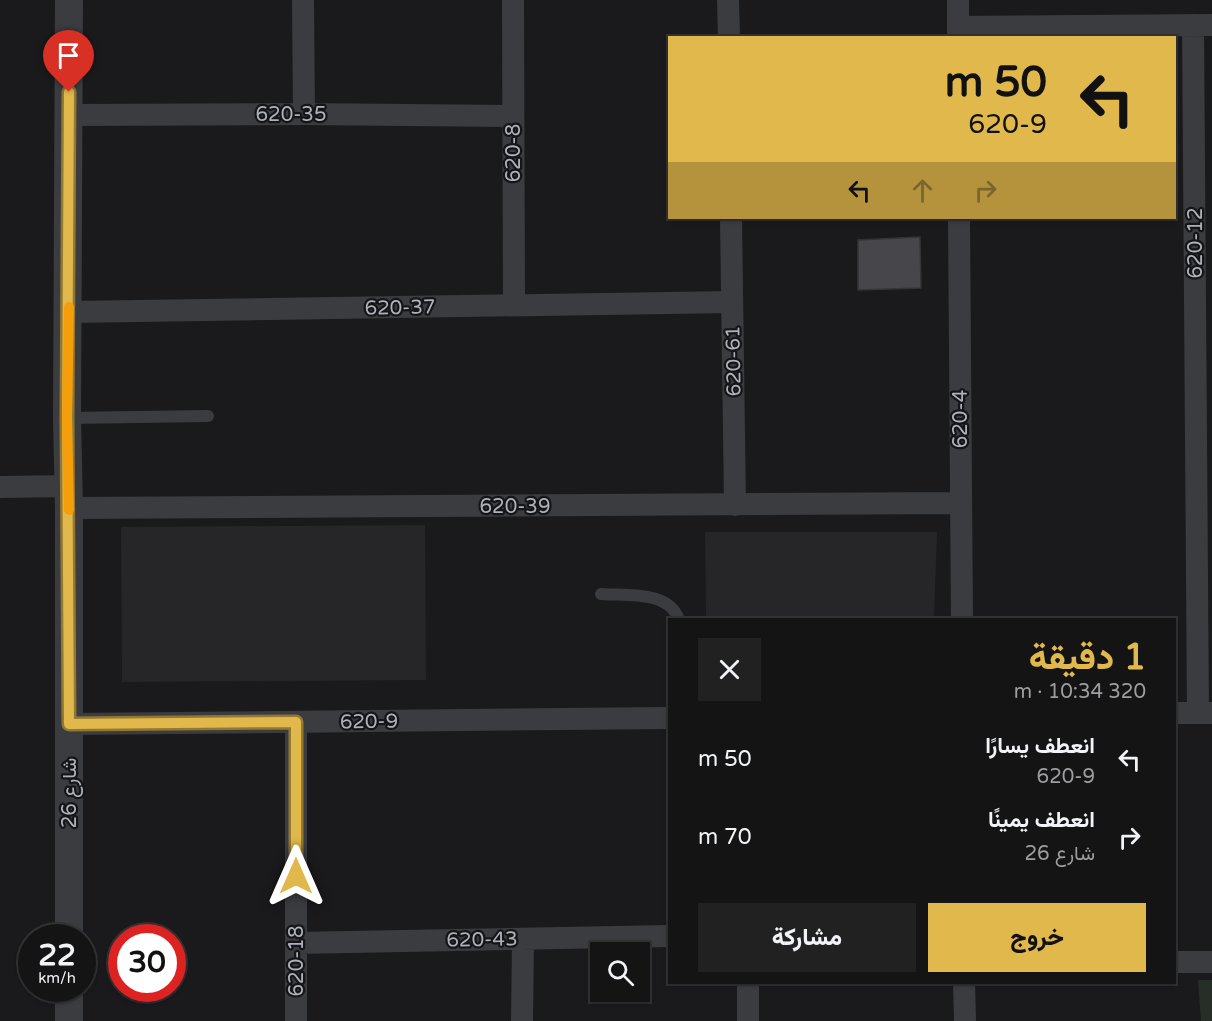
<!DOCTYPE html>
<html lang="ar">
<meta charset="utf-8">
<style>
:root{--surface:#141415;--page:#212122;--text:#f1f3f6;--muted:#9d9ea0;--line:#333334;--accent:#e1b84c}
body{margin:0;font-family:"Varela Round",Vazirmatn,sans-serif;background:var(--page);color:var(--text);direction:rtl;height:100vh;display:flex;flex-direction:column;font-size:22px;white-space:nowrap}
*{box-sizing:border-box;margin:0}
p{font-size:20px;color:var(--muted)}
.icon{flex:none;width:33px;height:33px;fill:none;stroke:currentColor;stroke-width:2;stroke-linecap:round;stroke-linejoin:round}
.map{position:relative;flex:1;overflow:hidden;direction:ltr}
.panel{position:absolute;left:668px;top:618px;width:508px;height:366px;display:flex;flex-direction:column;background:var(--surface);border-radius:0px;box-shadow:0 2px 4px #0004,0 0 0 2px var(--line);direction:rtl}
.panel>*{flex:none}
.banner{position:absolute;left:668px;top:36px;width:508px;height:183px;border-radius:0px;box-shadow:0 2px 4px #0004,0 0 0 2px var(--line);direction:rtl;background:#e1b84c;color:#111;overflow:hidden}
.controls{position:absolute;left:590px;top:942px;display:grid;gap:12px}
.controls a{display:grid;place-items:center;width:60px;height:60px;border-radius:0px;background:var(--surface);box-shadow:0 2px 4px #0004,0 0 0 2px var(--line);font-size:30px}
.speed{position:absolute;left:18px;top:924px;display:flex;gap:12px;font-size:30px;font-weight:700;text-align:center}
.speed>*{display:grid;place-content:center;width:78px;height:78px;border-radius:50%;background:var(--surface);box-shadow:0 2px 4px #0004,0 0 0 2px var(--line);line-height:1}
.speed small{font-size:15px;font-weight:400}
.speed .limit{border:9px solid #d22;background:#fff;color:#111}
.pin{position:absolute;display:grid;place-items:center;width:51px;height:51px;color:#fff;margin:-62px -26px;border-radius:50% 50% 50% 0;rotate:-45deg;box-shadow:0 0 6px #0007}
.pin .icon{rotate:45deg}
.me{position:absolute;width:66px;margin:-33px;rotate:0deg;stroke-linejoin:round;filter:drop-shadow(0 0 4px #0008)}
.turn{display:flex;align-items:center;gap:21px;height:126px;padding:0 30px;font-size:27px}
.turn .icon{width:78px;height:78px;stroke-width:2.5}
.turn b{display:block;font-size:42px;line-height:51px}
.lanes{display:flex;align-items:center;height:57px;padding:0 30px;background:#0003;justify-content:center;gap:30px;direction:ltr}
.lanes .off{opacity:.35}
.round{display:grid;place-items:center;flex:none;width:63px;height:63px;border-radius:0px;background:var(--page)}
.overview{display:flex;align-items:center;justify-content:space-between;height:102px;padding:0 30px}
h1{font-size:36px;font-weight:800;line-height:45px;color:var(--accent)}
.primary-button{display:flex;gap:12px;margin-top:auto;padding:12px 30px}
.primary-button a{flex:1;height:69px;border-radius:0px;background:var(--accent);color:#111;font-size:24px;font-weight:800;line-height:69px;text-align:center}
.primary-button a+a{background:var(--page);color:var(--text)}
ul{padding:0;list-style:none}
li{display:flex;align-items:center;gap:18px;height:78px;padding:0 30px}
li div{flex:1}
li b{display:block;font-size:22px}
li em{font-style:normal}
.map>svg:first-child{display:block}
.built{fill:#262629}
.green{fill:#262e27}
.building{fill:#47474b;stroke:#343437;stroke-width:1.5}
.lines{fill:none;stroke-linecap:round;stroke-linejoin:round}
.service{stroke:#3b3c40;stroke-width:12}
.minor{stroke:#3b3c40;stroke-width:22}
.tertiary{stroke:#3b3c40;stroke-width:28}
.route-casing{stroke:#927831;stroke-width:15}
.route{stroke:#e1b84c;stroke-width:10}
.slow{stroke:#f59e0b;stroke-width:10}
.labels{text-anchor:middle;stroke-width:4.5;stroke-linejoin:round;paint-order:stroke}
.street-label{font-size:20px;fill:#adb1ba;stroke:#151517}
</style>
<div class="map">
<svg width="1212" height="1021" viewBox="0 0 1212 1021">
<rect width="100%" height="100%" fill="#1a1a1c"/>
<path class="built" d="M425,525l1,155 -304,2 -1,-155z
M705,532h232l-3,87h-228z"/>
<path class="green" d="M1198,980h14v41h-11z"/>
<path class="building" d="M920,237l1,51 -63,2v-50z"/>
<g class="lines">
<path class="service" d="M67,418l141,-2
M601,594c25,2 68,-4 78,26"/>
<path class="minor" d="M303,0l1,114
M513,0l1,305
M728,0l1,38
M958,0v38
M1193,25l5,688
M958,27l254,-2
M69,115l235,-1 209,2
M731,218l4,287
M959,218l3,402
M69,312l663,-10
M0,487l69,-1
M69,508l892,-5
M1174,713h38
M69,724l600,-6
M296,943l373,-7
M1174,962h38
M748,982v39
M964,982l1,39
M296,1021v-299
M522,1021l1,-82"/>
<path class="tertiary" d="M69,0l-2,418 2,90v430
M69,1021v-33"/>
</g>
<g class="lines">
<g class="route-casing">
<path id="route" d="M69,92l-2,326 2,306 227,-2v154"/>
</g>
<use href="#route" class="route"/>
<path class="slow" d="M69,307l-2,111 2,92"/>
</g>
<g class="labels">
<g class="street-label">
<text x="291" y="121">620-35</text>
<text transform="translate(513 153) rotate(-90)" y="7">620-8</text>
<text transform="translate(1195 243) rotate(-90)" y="7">620-12</text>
<text transform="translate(400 307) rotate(-1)" y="7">620-37</text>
<text transform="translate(733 361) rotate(-91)" y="7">620-61</text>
<text transform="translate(960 419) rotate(-90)" y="7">620-4</text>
<text x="515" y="513">620-39</text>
<text transform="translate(369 721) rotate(-1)" y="7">620-9</text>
<text transform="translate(69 793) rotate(-90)" y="7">شارع 26</text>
<text transform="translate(482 939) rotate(-1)" y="7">620-43</text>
<text transform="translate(296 961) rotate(-90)" y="7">620-18</text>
</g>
</g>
</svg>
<div class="controls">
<a><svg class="icon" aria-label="search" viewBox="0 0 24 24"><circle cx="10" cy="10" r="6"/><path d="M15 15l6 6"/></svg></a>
</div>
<div class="speed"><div>22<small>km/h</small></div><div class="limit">30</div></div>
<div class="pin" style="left:69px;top:92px;background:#d93025"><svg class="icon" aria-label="arrive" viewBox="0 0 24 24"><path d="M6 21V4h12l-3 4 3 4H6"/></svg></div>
<svg class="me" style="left:296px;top:876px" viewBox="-20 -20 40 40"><path d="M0-17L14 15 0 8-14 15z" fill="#e1b84c" stroke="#fff" stroke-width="4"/></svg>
<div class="banner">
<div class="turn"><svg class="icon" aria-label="left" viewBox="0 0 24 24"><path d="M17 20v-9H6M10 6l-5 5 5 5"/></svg><div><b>50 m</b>620-9</div></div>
<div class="lanes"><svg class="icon" aria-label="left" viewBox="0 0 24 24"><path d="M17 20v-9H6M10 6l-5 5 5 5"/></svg><svg class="icon off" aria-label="ahead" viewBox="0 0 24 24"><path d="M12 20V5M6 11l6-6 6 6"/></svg><svg class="icon off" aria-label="right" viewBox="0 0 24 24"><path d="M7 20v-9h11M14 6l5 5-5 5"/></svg></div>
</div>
<section class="panel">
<div class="overview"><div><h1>1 دقيقة</h1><p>320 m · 10:34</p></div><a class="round"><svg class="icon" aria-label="close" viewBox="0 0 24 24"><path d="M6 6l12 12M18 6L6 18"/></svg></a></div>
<ul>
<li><svg class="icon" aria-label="left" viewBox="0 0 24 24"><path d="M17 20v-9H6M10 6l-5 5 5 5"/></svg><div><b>انعطف يسارًا</b><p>620-9</p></div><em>50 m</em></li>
<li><svg class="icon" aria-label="right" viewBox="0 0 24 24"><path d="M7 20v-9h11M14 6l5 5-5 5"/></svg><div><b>انعطف يمينًا</b><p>شارع 26</p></div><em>70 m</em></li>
</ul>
<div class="primary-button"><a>خروج</a><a>مشاركة</a></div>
</section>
</div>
